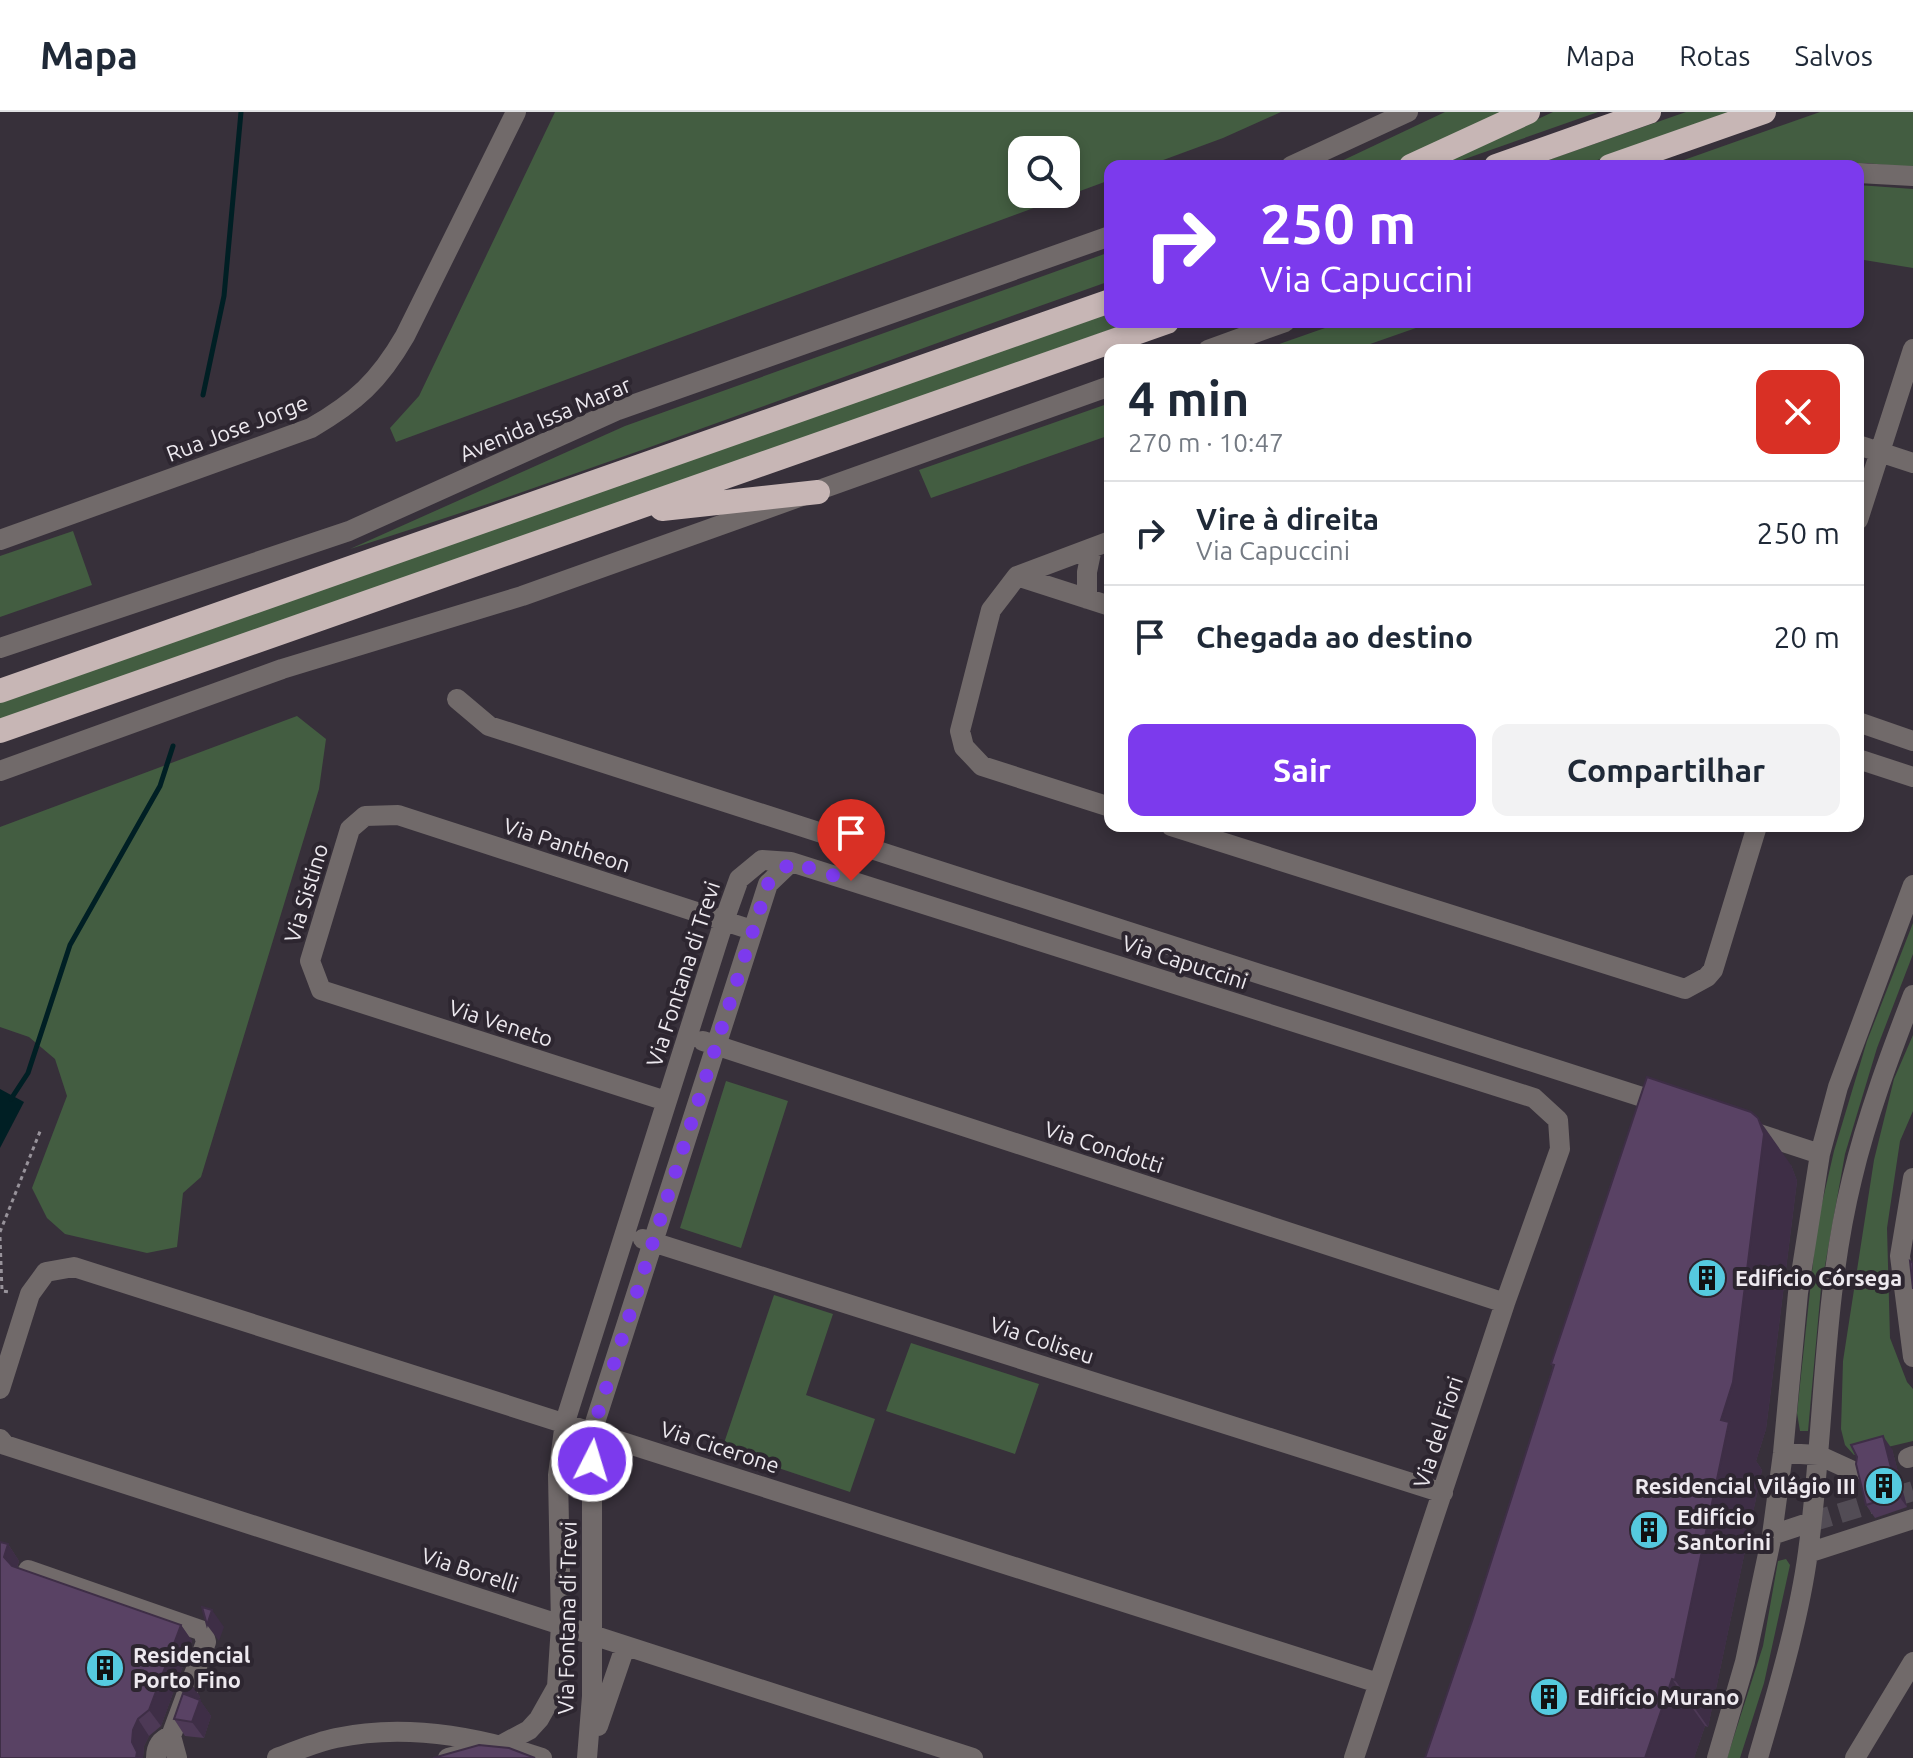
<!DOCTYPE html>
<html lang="pt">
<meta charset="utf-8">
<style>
:root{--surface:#fff;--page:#f2f2f3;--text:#1f2937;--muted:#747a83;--line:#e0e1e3;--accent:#7c3aed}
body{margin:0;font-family:Ubuntu,sans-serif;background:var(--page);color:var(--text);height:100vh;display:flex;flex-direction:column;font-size:30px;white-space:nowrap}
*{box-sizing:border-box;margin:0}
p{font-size:26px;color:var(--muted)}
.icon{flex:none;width:44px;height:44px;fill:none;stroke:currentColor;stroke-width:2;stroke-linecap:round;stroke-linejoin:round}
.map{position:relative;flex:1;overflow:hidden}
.side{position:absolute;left:1104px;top:232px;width:760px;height:488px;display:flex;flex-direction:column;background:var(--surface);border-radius:16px;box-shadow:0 4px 12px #0003}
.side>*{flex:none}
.top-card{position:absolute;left:1104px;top:48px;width:760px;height:168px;border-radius:16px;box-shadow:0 4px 12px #0003;background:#7c3aed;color:#fff;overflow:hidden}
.buttons{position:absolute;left:1008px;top:24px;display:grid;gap:16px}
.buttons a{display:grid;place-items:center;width:72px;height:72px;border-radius:16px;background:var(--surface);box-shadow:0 4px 12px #0003;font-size:40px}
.pin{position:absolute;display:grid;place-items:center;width:68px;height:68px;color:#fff;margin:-82px -34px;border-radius:50% 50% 50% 0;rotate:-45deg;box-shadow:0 0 8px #0007}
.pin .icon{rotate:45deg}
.me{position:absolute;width:88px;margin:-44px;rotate:5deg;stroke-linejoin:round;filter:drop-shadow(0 0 6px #0008)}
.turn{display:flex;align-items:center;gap:28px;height:168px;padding:0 24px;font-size:36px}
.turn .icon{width:104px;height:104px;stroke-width:2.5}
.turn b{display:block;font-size:56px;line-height:68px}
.round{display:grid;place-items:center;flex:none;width:84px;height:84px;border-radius:16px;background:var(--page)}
.head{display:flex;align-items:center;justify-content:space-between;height:136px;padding:0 24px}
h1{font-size:48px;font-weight:600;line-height:60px}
.primary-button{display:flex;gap:16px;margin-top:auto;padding:16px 24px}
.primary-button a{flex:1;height:92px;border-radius:16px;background:var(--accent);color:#fff;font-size:32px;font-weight:600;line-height:92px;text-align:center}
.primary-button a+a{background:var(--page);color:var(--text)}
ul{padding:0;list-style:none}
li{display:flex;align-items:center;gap:24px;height:104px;padding:0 24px;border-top:2px solid var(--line)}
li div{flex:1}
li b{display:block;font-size:30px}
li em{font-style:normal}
header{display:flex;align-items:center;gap:48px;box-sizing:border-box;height:112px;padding:0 40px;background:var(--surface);border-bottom:2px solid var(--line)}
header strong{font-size:38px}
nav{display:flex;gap:44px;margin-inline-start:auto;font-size:28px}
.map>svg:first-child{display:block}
.green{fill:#435d41;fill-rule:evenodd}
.water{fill:#001f24}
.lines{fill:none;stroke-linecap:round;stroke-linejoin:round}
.stream{stroke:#001f24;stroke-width:5}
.minor-tunnel{stroke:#524c55;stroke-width:20;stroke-dasharray:20 10;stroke-linecap:butt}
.path{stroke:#98939b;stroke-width:3;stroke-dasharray:4 4;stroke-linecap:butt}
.minor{stroke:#716a6a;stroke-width:20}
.highway{stroke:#c7b6b5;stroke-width:24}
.wall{fill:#4d3956}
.shaded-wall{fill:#3e2e46}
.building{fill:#594264;stroke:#3e2e46;stroke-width:2}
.route{stroke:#7c3aed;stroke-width:14;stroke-dasharray:0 25.2}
.labels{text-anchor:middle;stroke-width:8;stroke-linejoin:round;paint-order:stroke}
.street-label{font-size:22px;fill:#ede9ef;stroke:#2d2630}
.poi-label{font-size:22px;font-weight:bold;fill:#ede9ef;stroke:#2d2630;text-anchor:start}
</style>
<header>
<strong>Mapa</strong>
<nav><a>Mapa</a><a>Rotas</a><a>Salvos</a></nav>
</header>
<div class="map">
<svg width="1913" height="1646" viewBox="0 0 1913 1646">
<rect width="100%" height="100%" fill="#37303a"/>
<path class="green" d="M555,0h726l-58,26 -76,28h-37v14l-714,262 -6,-14 29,-32zM1022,38h44v44h-44z
M1445,0h64l-111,54h-67z
M1553,0h45l-153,54h-8z
M1686,0h50l-156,54h-49z
M1820,0h93v56l-46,-5 -46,3h-154z
M1858,73l55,4v79l-55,-9z
M1110,140v29c-253,89 -504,187 -760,268l275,-123z
M1110,201v9h22l-1132,399v-19z
M1342,210h91l-80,28h-91z
M1110,291v32l-179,63 -12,-28z
M73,419l19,54 -92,32v-61z
M297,604l29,23 -7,50 -118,388 -18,16 -6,54 -30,6 -82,-19 -18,-16 -15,-30 35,-92 -12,-37 -26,-22 -29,-10v-200z
M1913,811v31l-36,94 -32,106 -24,134 -13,143h-8l-3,-18 20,-188 17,-74 33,-110z
M1913,923v76l-13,30 -13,87 3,110 17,44 6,7v52l-59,14 -9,-10 -4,-16 2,-68 31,-201 20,-81z
M726,969l62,20 -47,147 -61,-20z
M774,1183l59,19 -27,81 69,24 -25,73 -128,-43z
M911,1231l128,41 -24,70 -129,-43z
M1786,1447l4,6 -26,118 -24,75h-13l36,-112 15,-85z"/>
<path class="water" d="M0,977l24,13 -24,46z"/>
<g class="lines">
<path class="stream" d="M203,283l21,-99 17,-184
M11,987l17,-26 42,-128 90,-159 13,-40"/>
<path class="minor-tunnel" d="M1811,1410l102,-31"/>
<path class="path" d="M0,1120l41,-103
M0,1125l2,54 8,1"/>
<path class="minor" d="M1291,54l117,-54
M1858,61l55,3
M1208,238l77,-28
M1858,333l55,18
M1858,408l55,-171
M0,428l311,-112c45,-26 68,-47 94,-92l111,-224
M1110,429l-93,35 -26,34 -31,121 4,16 18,19 128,41
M1017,464l93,30
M1087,487v-27l5,-24
M0,536l349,-117 269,-121 492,-174
M457,587l32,27 1178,379
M1858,610l55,19
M1858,647l55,18
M0,659l282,-102 240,-73 588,-210
M1171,714l514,163 22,-12 6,-7 44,-144
M703,929l802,262
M666,989l-345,-111 -11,-29 40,-132 15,-13 33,-1 354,115
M1747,1018l73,24
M1913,1066l-13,78 13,101
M643,1127l800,254
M0,1277l30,-95 16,-22 28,-5 1304,416
M0,1327l5,6 968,313
M1783,1341l35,2 35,16
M1908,1346l5,-2
M1772,1423l39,-13
M1808,1441l105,-34
M28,1458l175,61 3,11 -35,94 6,22
M598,1614l27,-79
M156,1646c0,-12 4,-18 15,-22
M277,1646c19,-7 39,-16 59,-20 69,-15 140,-2 206,20
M448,1646l53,-13 28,-15 10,-11 18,-32 4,-62 -3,-150 7,-53 159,-501 15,-42 23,-19 29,2 743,236 24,22 2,29 -55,154 -151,455
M587,1646l5,-62v-264l176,-548 23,-22
M1717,1646l28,-96 27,-127 11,-82 15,-160 22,-139 18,-67 75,-202
M1758,1646c19,-66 41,-138 50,-206 17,-124 14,-251 44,-373 15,-63 38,-124 61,-184
M1855,1646l58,-96"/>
<path class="highway" d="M1411,54l117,-54
M1496,54l153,-54
M1610,54l154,-54
M662,397l156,-17
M0,579l1110,-390
M0,619l1167,-409"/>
</g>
<path class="wall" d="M1791,1053l6,16 -31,248 -10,32 6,9 -54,257 -3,-1 -11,32h-269l48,-140 80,-251 -2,-3z
M1892,1337l15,58 -32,11 -9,-13 -9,-48z
M8,1432l11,17 -2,7 164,57 11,16 -31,85 -12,10 -5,10 -1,12h-143z
M200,1584l-1,3 12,17 -7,22 -19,-2 -11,-17z"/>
<path class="shaded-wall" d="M1758,1006l33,47 6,16 -31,248 -10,32 6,9 -54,257 -33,-47 46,-260z
M1883,1324l9,13 15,58 -9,-12z
M8,1432l11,17 -4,12 -11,-16z
M212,1498l12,17 -5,14 -12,-16z
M181,1513l11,16 -31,85 -12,-16z
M188,1567l12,17 -5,14 -11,-16z
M1672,1567l33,47 -11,32h-49z
M200,1588l11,16 -7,22 -12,-16z
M138,1607l11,17 -5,10 -1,12h-7l-4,-16 1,-12z"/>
<path class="building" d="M1647,965l104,35 7,6 6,16 -31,248 -12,38 8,2 -54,258 -3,-1 -27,79h-220l48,-140 81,-253 -3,-1z
M1910,1149l3,2v26z
M1883,1324l15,59 -32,10 -10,-41 1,-7 -6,-12z
M0,1430l8,2 -4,13 8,9 169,59 -32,85 -11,9 -5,11 -1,12 5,10 -1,6h-136z
M202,1495l10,3 -5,15z
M188,1567l-4,15 16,6 -8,22 -18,-3z
M479,1633l30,3 26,10h-102z"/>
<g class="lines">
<path class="route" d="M592,1349v-29l176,-548 23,-22 60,19"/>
</g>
<defs>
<g id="building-disc" transform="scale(2)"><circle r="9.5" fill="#55cadf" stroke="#2d2630"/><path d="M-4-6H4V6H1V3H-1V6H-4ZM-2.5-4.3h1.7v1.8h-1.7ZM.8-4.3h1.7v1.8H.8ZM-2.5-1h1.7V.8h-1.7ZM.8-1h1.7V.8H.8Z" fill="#111"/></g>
</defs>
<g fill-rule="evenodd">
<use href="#building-disc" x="1707" y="1166"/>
<use href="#building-disc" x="1884" y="1374"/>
<use href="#building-disc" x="1649" y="1418"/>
<use href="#building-disc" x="105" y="1556"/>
<use href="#building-disc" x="1549" y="1585"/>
</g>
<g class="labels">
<g class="street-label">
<text transform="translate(545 307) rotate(-23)" y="8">Avenida Issa Marar</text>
<text transform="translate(237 316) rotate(-21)" y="8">Rua Jose Jorge</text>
<text transform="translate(567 733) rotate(18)" y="8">Via Pantheon</text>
<text transform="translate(306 781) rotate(-73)" y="8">Via Sistino</text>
<text transform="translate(1185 850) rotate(18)" y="8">Via Capuccini</text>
<text transform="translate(683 862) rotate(-72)" y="8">Via Fontana di Trevi</text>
<text transform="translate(501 911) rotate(18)" y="8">Via Veneto</text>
<text transform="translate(1104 1035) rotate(18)" y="8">Via Condotti</text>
<text transform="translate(1042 1228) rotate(18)" y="8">Via Coliseu</text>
<text transform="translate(1438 1320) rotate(-72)" y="8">Via del Fiori</text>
<text transform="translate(720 1335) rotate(18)" y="8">Via Cicerone</text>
<text transform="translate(470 1458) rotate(18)" y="8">Via Borelli</text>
<text transform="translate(567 1506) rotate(-89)" y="8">Via Fontana di Trevi</text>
</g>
<g class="poi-label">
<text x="1735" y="1174">Edifício Córsega</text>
<text x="1856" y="1382" text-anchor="end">Residencial Világio III</text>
<text x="1677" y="1413">Edifício<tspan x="1677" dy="25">Santorini</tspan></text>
<text x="133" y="1551">Residencial<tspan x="133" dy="25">Porto Fino</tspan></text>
<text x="1577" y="1593">Edifício Murano</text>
</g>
</g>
</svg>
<div class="buttons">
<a><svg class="icon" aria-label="search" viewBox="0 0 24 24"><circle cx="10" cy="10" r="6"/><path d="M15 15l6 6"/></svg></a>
</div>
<div class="pin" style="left:851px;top:769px;background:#d93025"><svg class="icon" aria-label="arrive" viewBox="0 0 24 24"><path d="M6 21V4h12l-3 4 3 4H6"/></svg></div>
<svg class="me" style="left:592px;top:1349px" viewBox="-20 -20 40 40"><circle r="17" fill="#7c3aed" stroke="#fff" stroke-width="3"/><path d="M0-11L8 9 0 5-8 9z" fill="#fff"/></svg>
<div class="top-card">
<div class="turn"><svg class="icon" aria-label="right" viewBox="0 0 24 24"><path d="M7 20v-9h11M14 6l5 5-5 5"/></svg><div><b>250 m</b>Via Capuccini</div></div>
</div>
<section class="side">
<div class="head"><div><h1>4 min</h1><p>270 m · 10:47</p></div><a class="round" style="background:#d93025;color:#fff"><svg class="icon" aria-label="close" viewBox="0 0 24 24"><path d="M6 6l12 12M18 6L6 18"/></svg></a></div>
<ul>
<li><svg class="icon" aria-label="right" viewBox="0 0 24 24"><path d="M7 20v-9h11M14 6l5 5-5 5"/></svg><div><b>Vire à direita</b><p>Via Capuccini</p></div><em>250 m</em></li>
<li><svg class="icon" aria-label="arrive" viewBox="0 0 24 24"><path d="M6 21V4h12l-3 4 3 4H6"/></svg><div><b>Chegada ao destino</b></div><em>20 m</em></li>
</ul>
<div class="primary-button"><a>Sair</a><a>Compartilhar</a></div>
</section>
</div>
